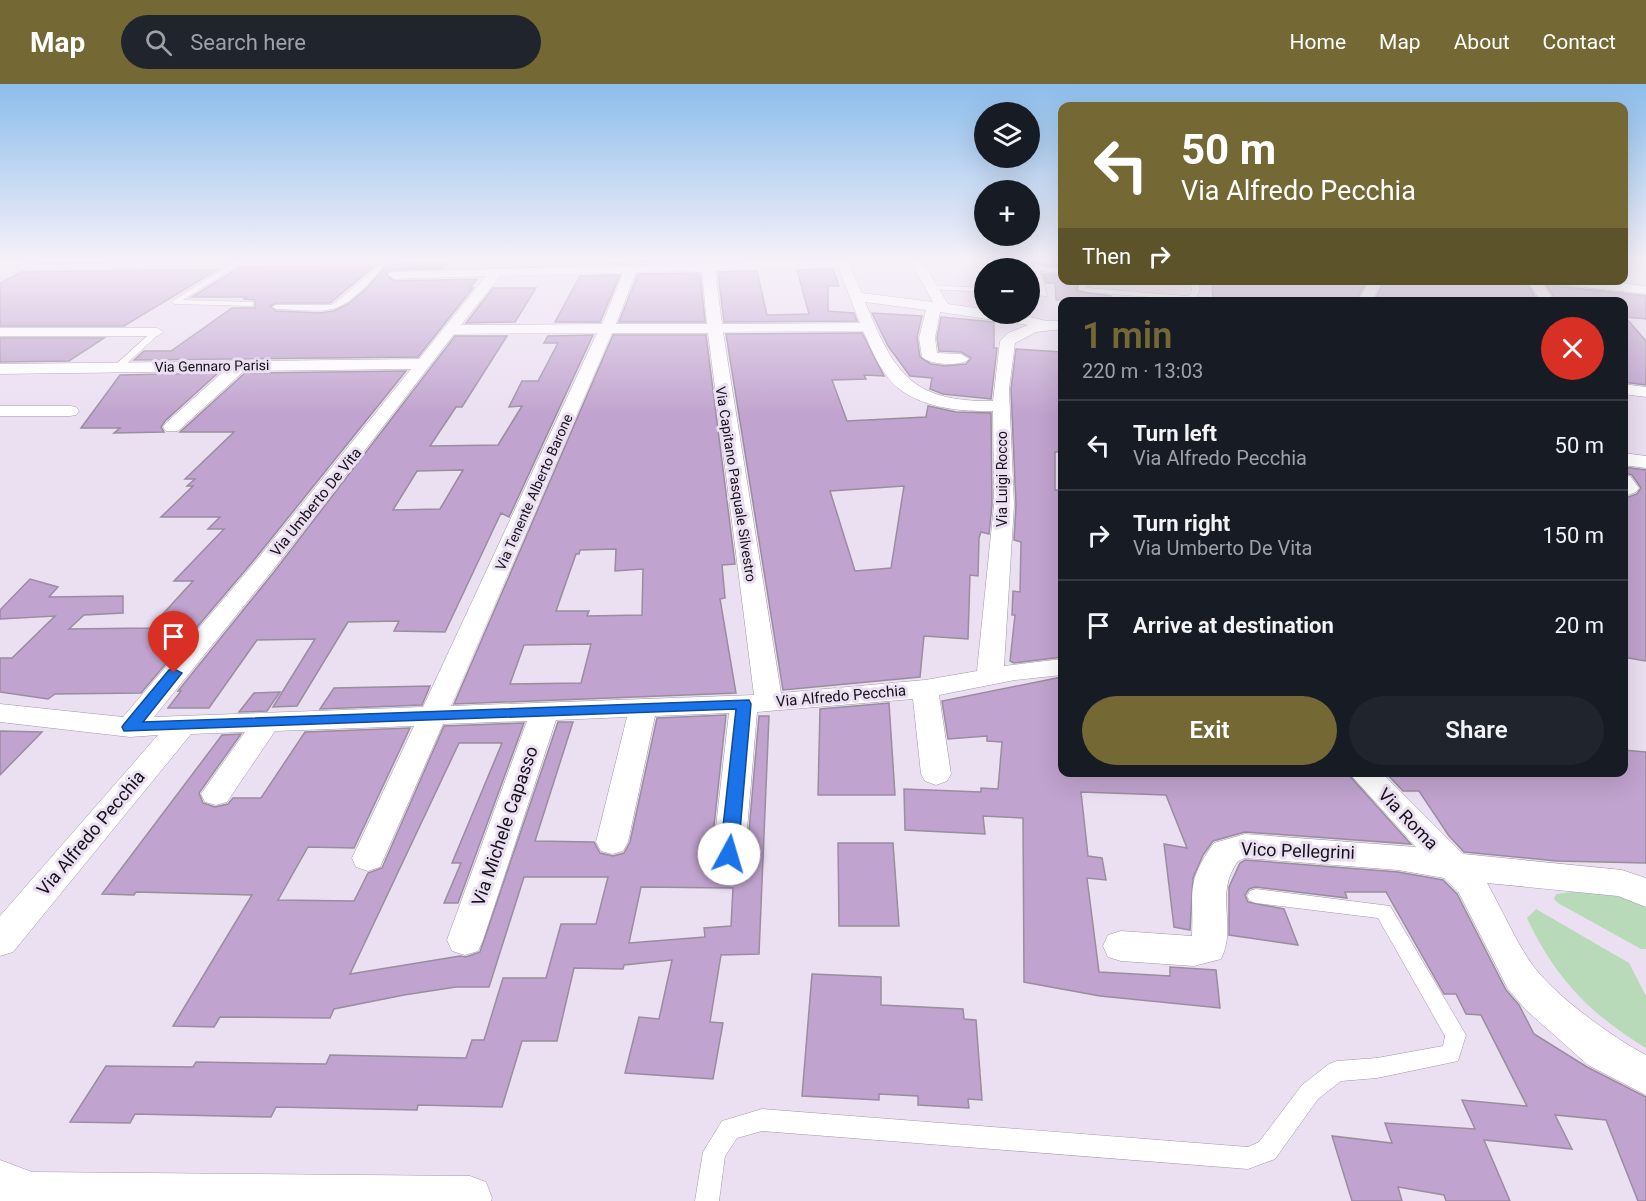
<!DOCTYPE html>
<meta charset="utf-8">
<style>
:root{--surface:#171b24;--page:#20242c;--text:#f1f3f6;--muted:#9ea1a6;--line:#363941;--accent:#746835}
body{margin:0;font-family:Roboto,sans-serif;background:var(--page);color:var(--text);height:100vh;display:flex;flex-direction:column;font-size:22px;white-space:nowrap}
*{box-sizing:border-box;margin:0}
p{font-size:20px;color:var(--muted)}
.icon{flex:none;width:33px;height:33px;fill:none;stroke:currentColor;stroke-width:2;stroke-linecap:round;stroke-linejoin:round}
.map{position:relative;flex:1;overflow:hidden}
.sheet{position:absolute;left:1058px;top:213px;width:570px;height:480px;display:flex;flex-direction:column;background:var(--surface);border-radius:12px;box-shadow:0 6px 24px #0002}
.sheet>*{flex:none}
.top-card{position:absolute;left:1058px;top:18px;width:570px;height:183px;border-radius:12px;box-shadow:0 6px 24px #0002;background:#746835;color:#fff;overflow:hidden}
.buttons{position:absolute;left:974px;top:18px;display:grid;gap:12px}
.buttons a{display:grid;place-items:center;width:66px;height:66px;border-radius:50%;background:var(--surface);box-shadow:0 6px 24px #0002;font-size:30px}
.pin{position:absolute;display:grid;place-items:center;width:51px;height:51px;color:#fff;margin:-62px -26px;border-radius:50% 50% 50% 0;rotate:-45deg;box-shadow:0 0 6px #0007}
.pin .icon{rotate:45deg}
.me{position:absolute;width:66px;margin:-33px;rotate:6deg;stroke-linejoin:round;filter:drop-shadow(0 0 4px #0008)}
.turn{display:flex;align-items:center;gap:21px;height:126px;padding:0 24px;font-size:27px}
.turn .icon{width:78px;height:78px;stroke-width:2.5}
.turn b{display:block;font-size:42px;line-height:51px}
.then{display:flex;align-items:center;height:57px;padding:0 24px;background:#0003;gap:12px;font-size:22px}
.round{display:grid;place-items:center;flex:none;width:63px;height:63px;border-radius:32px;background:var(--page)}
.head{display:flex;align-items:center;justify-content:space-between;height:102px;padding:0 24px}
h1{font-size:36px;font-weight:600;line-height:45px;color:var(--accent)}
.action{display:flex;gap:12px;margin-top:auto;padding:12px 24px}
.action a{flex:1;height:69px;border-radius:36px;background:var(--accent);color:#fff;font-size:24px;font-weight:600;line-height:69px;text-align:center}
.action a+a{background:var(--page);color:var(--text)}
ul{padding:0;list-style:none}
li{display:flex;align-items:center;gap:18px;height:90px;padding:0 24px;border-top:2px solid var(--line)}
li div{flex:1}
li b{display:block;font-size:22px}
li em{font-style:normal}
header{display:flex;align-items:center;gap:36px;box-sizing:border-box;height:84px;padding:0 30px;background:var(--accent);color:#fff}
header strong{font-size:28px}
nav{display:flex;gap:33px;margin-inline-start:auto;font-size:21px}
.search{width:420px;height:54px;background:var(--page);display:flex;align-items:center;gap:15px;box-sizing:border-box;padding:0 21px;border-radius:33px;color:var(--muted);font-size:22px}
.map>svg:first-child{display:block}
.built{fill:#e6d5ef}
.green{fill:#b8dab8}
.building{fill:#c0a3ce;stroke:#998d9f;stroke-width:1.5;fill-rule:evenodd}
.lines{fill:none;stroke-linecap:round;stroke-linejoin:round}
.lane-casing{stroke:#a297a8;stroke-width:1}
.street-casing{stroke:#a297a8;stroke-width:1}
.lane{fill:#fff;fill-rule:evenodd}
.street{fill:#fff;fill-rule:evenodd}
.route{fill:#1a73e8;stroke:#114b97;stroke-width:1.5}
.labels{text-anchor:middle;stroke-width:6;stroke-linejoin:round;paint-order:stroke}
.far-street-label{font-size:14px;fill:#151118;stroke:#ebdff2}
.street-label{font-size:15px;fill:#151118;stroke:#ebdff2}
.near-street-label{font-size:18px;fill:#151118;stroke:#ebdff2}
</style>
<header>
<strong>Map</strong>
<div class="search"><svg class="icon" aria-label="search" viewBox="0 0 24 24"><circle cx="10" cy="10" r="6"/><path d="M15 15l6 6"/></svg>Search here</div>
<nav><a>Home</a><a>Map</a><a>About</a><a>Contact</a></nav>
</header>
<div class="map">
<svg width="1646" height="1117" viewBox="0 0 1646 1117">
<rect width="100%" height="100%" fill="#ebdff2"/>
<path class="built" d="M23,175h422l-431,7z"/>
<path class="green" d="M1572,808l29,1 45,8v48h-5l-83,-46 -4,-4 2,-5z
M1536,825l93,54 17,33v52c-56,-34 -91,-70 -119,-130z"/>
<path class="building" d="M611,175h144l-145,4z
M1033,175h26l3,8 -27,-3 -4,5 4,15h-6v-17l5,-5z
M447,178l-4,6 -54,2 -3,4 8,7 83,-2 -8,10 4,-1 -55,69 -284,3 10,-9h27l61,-43h23v-8l-11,-1 3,-2h-55l48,-30 136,-2 -46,38h-54l-6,3 6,5 43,2 15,-2 14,-7 17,-14 22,-25z
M833,185l6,17h-11v25l26,2 3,8 -133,1 -6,-50 39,-1 10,44 42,-1 -12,-44z
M149,186h68l-93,56h-124v-43l21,-11z
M700,189l5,49h-86l19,-48z
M1043,190l19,1v5h15v11l34,5 -1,6 -54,-2 -1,-17h-9z
M620,191l-20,47h-45l25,-46z
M1212,196h155l-12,22h-142z
M1385,196h140l13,22h-164z
M1543,196h5l8,6 90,10v23l-21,-2 21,24v44l-23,-3v-80h-66z
M493,204h43l-21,34 -49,1z
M872,229l50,3 -5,21 3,20 11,7 14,2 21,-2 5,-6 -10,-6 -22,-1 -2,-13 4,-21 53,5v26h3l-6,51 -48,-5 -13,-5 2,-11 -22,-2 -22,-30z
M862,249l22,43 -20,-1 2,4 -34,1 15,41 79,-4 2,-11 28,6 35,1 1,92 -3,29 -8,-2 -2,6 -1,38 -8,-1 -2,64 -44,-3 -4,41 -137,13 -57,-356zM904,402l-13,82 -36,3 -25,-80z
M593,251l-84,182 -8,-4 -56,119 -51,-1 5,-10 -51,1 -51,84 -24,1 42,-68 -58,1 -48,68h-41l13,-17h-3l96,-119 181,-236h52l-45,71h-6l-26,39 68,-1 24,-39 -13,1 13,-26h16l20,-38h-14l4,-7zM463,386l-23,39 -47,1 24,-39z
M613,251h93l29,229 -13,1 3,33 -5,1 16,94 -282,11zM616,465l-1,22 28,-2 -1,46 -55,1 2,-5h-33l20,-57h3l1,-4zM591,560l-10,39 -71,1 14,-39z
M0,254h104l-35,23 -69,1z
M1016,265l46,3v100h-7v38h7v167l-48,6 -4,-2 5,-46h-3l1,-24 7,1 1,-50 -7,-2 2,-35 -5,-116z
M406,287l-152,189 -113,133 -86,1 -7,5 -48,-7v-34h12l43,-42 -55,3v-9l30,-31 28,8 -9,10 74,-1v17l-39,2 -15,14 81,-1 43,-47h-19l50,-52h-16l12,-12h-59l32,-31h-6l8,-7h-10l49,-47h-54l65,-59z
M218,289l-53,48 -4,6 3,5 -50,1 6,-5h-39l39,-53z
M1623,383l23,3v191l-23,-4v-158l14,-5 4,-6 -9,-13 -9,-3z
M1062,593v95h284l65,72 -166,-12 -32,9 -10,14 -10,23 -3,52 -16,-3 -10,-83 23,4 -21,-53 -85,-3 7,64 14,2 4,22 -19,-2 12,94 71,4v-9l46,3 4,38 -120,-12 -76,-14 -1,-164 -40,-2 2,18 -80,-4 -1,-41 77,3v-4l17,1 4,-47 -15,-1v-5l-39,3 -6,-38z
M430,602l-8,19 -102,4 14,-21z
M280,608l-13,19 -28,1 15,-19z
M889,619l6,92h-77l2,-86z
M726,631l-15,138 5,11 12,4 14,-4 5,-10 12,-138h10l-10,238 -38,1 -11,67 13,1 -10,56 -88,-6 14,-56 20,2 13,-59 -48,5 -1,4 -49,-1 -17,73h-35l-20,66 -84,-2 -1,5 -141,-3 -5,10 -136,-3 -5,9 -60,-1 36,-56 87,1 3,-5 130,2 4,-9 136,3 6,-18h12l19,-62h43l15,-54h35l12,-47h-84l-35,110h-33l-52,8 -70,14 -4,9 -110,-1 -6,10 -41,-1 79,-131 -116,-3 -2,3 -32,-1 120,-159 19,-1 -42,59 4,10 12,4 13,-3 5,-6h28l44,-66 105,-4 -56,120 -46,-1 -30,53 76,1 14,-28 14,-5 62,-142 80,-3 -66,180h-14l17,-40h-9l50,-120h-43l-109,231 110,-18 6,1 14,-5 78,-230h15l-38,119 59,1 6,11 13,3 11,-3 6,-11 27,-124zM641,803l92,1 -2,38 -27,2 1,9 -76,6z
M0,647l42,1 -42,43z
M1623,666l23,2v111l-89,-2 -93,-9 -15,-16 -30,-45h-16l-18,-19h238z
M838,759h55l6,83h-60z
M1245,776l153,12 45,8 14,14 49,96 13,15 15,29 53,33 59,30v104h-8l-32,-81 -51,-5 17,34 -88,-9 26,61h-64l-2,-6 -46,-8 4,14h-50l-20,-65 60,7 -7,-20 90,6 -13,-29 65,6 -46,-91 -15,-1 -10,-20h-12l-58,-102h-41l2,6 -92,-11 -6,2 -4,6 3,7 36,7 14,36 -69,-10v-48l11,-24z
M812,890l69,3v28l82,4 1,10 12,1 6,80 -14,-1 1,9 -51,-3v-9l-39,-2v6l-77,-4z"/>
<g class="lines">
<g class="lane-casing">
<path id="lane" d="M270,175l-26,2 -61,39 70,2v4h-3l-75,-2 -4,-2 65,-41 -236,3v-4z
M382,175h7c-9,14 -40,47 -56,50 -18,4 -39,0 -57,0l-4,-2 4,-2h55l5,-3 40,-33z
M1036,182l26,3v4l-22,-2 7,25 -18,-1v-4l11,1 -7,-24z
M1079,196h7v7l3,1 97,8 4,-1 2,-6 -3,-9h7l4,9 -4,10 -10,1 -98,-8 -9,-2z
M929,201l55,3v4l-52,-3h-3z
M154,246l7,2 -40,37h-6v-4z
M1256,805l134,17 76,129 -8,26 -81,17 -36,3 -23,18 -43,60 -27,10 -486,-38 -25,7 -12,18 -6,45h-24l8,-49 19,-31 40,-12 486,38 11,-5 43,-57 27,-21 8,-3 40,-3 66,-12 2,-10 -67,-118 -122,-15 -6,-2 -3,-5 3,-5z"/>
</g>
<g class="street-casing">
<path id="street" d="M0,175h8l-8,6z
M847,175l15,34 71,9 -24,-43h12l27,45 36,5v5h31l32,7h15v8l-26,3 -21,11 -6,46 5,116 -10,161 58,-7v16l-47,5 -76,15 12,79 -4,7 -11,4 -11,-4 -4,-7 -8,-75 -156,13 -12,141 -4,9 -12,4 -12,-4 -4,-9 16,-140 -74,3 -27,126 -5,9 -11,3 -11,-3 -5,-9 31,-125 -71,3 -73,220 -5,11 -13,4 -13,-4 -5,-11 80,-219 -84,3 -59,134 -4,9 -12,4 -12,-4 -4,-9 62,-132 -139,5 -48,71 -11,3 -11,-3 -4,-8 44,-62 -54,2 -178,218 -13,4v-40l158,-181 -28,2 -130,-15v-18l123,13 133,-156 155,-192 -167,2 -66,60h-12l-3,-4 3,-4 58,-52 -224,3v-10l419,-5 67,-83 -92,3 -6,-4 1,-3zM838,183l22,56 -138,1 -7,-54zM702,187l5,53h-91l20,-52zM623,189l-21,51 -141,1 39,-49zM865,218l61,8 -7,28 3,19c8,8 39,10 47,2l-8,-5 -24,-1 -2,-15 5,-26 88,13 -20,8 -8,8 -7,60c-83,1 -99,-29 -128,-99zM863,247c9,19 18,43 35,57 25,20 64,24 95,23l1,94 -17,166 -52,9 -144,13 -58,-361zM597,249l-174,374 -269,10 118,-146 182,-237zM612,249h96l46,362 -303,11z
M1018,175h12l2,3 -6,4 -4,-1z
M1370,196h13l-12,22h-14z
M1527,196h13l15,22h-14z
M1550,196h46l50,6v8l-90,-10z
M0,244h157l7,4 -7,4h-157z
M1623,300l23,3v10l-23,-3z
M0,322h70l6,1 3,4 -3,4 -6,1h-70z
M1623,369l23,3v12l-23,-3z
M1623,390l7,2 9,12 -3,4 -13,5z
M1348,688h33l82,82 159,16 24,8v29l-28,-11 -131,-13c15,26 29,60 47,84 24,31 78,70 112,88v40l-58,-30 -62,-55 -18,-21 -49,-96 -15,-15 -46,-8 -153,-12 -7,3c-25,35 0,63 -17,98l-27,7 -73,-5 -13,-4 -5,-11 5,-11 13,-4 71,5c2,-45 -7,-53 22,-93l31,-9 171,13z
M0,1076l32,12 438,4 16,6 6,16 -1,3h-491z"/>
</g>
<use href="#lane" class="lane"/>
<use href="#street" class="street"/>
</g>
<linearGradient id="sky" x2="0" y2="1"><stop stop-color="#8cbdeb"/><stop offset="0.53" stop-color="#f6f1f9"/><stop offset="1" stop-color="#f6f1f9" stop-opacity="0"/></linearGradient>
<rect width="1646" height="332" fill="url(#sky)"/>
<path class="route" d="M174,585l8,4 -39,49 606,-22 2,4 -13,150 -3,4 -6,2 -6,-2 -3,-4 16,-145 -612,22 -2,-4 2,-3 45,-54z"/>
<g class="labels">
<g class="far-street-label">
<text transform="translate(212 282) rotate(-1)" y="5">Via Gennaro Parisi</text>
<text transform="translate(1002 395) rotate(-90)" y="5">Via Luigi Rocco</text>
<text transform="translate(736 400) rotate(81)" y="5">Via Capitano Pasquale Silvestro</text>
<text transform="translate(534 408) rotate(-66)" y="5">Via Tenente Alberto Barone</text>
</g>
<g class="street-label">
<text transform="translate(316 418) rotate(-51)" y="5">Via Umberto De Vita</text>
<text transform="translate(841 612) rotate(-5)" y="5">Via Alfredo Pecchia</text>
</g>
<g class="near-street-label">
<text transform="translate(1408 735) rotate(46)" y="6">Via Roma</text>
<text transform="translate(505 742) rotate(-71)" y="6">Via Michele Capasso</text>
<text transform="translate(91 749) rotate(-50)" y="6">Via Alfredo Pecchia</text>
<text transform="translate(1298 767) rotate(2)" y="6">Vico Pellegrini</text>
</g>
</g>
</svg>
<div class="buttons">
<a><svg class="icon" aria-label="layers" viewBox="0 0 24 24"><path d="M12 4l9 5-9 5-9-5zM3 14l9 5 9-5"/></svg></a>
<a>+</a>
<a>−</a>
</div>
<div class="pin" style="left:174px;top:589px;background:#d93025"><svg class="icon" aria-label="arrive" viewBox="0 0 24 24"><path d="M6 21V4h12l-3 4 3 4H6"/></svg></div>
<svg class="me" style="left:729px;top:770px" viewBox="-20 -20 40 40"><circle r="19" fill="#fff"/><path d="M0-13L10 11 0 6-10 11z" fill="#1a73e8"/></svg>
<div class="top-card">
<div class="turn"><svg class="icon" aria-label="left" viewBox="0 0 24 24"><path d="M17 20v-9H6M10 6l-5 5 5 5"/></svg><div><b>50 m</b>Via Alfredo Pecchia</div></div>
<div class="then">Then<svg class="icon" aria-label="right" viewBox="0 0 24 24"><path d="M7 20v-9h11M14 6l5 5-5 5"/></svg></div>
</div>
<section class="sheet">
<div class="head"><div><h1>1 min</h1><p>220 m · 13:03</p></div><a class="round" style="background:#d93025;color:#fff"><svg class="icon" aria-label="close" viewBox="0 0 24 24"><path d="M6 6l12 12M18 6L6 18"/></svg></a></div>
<ul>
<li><svg class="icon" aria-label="left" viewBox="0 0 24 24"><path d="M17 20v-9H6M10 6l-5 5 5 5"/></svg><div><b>Turn left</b><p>Via Alfredo Pecchia</p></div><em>50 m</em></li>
<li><svg class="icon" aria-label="right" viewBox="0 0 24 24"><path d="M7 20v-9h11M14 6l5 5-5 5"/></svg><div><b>Turn right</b><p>Via Umberto De Vita</p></div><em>150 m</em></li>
<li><svg class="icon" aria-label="arrive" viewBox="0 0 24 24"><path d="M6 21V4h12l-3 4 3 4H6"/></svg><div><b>Arrive at destination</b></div><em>20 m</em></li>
</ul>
<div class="action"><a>Exit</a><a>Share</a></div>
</section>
</div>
